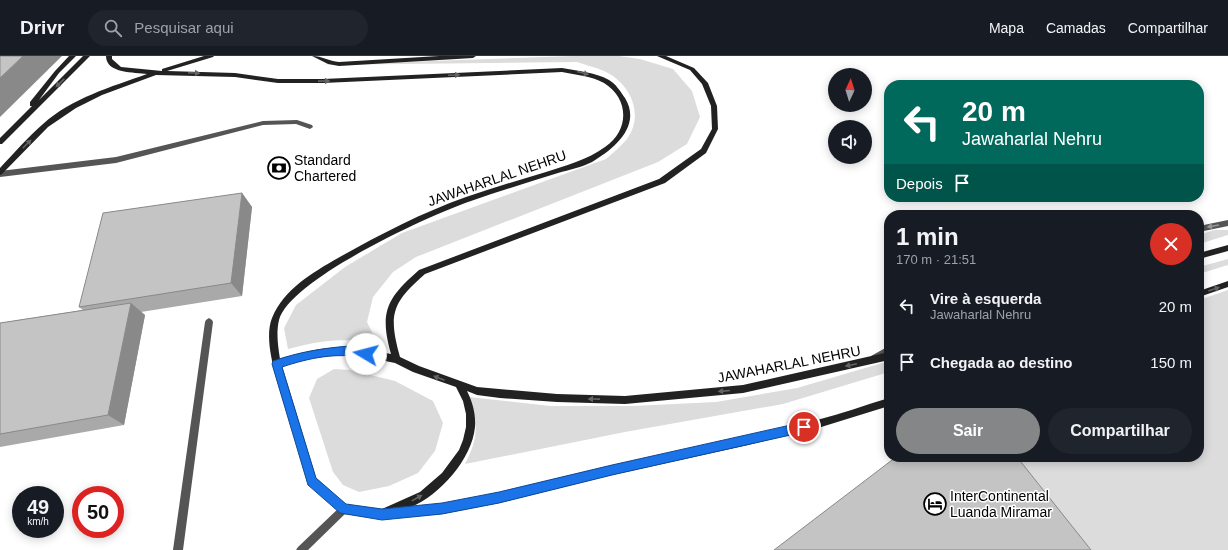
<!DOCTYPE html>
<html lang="pt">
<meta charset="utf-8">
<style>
:root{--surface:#171b24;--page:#20242c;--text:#f1f3f6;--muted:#9ea1a6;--line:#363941;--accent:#858687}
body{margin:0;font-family:Arial,sans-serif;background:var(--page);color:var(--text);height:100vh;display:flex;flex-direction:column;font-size:15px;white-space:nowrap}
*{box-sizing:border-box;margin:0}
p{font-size:13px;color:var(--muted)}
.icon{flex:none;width:22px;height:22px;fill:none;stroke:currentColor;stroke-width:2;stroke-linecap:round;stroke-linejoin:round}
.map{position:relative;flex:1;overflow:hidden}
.sheet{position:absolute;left:884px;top:154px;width:320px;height:252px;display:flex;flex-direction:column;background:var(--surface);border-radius:16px;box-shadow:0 2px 10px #0003}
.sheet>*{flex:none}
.guide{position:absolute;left:884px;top:24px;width:320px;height:122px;border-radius:16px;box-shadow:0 2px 10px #0003;background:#00695c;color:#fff;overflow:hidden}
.needle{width:26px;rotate:4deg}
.controls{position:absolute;left:828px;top:12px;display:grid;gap:8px}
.controls a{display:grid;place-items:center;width:44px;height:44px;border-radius:50%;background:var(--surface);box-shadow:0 2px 10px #0003;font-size:20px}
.speed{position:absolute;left:12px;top:430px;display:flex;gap:8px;font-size:20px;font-weight:700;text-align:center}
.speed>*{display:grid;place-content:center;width:52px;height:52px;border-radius:50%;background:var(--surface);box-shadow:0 2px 10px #0003;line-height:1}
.speed small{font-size:10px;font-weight:400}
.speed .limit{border:6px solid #d22;background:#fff;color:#111}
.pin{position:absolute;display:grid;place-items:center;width:34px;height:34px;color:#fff;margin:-17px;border:2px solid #fff;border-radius:50%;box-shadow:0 1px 4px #0007}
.me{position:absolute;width:44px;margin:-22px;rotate:278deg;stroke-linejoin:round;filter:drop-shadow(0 0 3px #0008)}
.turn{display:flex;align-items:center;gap:14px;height:84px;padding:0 12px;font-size:18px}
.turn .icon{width:52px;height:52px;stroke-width:2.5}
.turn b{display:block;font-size:28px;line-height:34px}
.then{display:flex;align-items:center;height:38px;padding:0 12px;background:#0003;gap:8px;font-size:15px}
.round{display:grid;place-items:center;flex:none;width:42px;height:42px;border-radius:21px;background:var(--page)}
.summary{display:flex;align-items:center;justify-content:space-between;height:68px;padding:0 12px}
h1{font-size:24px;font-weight:700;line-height:30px}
.action{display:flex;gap:8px;margin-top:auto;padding:8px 12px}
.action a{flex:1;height:46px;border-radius:24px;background:var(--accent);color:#fff;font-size:16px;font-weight:700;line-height:46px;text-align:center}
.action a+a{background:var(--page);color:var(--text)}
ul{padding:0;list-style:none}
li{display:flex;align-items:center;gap:12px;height:56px;padding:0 12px}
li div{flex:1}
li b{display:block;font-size:15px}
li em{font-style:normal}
header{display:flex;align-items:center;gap:24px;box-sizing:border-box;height:56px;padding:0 20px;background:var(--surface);border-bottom:1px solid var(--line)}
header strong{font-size:19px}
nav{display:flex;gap:22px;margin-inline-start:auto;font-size:14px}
.search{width:280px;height:36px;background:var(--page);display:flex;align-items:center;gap:10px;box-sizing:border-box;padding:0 14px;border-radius:22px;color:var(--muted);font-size:15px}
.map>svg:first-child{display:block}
.green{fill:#dcdcdc}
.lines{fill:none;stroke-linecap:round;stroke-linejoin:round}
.lane{fill:#555;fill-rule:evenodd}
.secondary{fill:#222;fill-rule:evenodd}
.wall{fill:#a9a9a9}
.shaded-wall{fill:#898989}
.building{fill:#c4c4c4;stroke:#898989}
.oneway{fill:#646464}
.oneway2{fill:#999}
.route{fill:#1a73e8;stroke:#114b97}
.labels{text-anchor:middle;stroke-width:3;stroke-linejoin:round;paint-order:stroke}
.poi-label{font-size:14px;fill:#000;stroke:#fff;text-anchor:start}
.street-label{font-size:14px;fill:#000;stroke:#fff}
</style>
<header>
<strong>Drivr</strong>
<div class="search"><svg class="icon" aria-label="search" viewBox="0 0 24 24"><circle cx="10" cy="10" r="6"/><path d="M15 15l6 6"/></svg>Pesquisar aqui</div>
<nav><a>Mapa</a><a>Camadas</a><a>Compartilhar</a></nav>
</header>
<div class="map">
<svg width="1228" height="494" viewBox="0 0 1228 494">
<rect width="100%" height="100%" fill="#fff"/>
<path class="green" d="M573,0h46l21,3 33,10 19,22 8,26 -13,27 -29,18 -242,95 -23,15 -20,25 -6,25 12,24c-34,-10 -57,-6 -91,3l-4,-21 12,-23 49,-38 57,-34 204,-74c7,-6 15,-13 21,-20 18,-25 3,-56 -23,-68 -9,-4 -19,-6 -27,-9l-259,3z
M1214,174h14v5l-29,9v-9z
M1228,203v6l-29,9v-7z
M1228,234v260h-159l-73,-93h203v-157z
M889,305v11l-106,32 -158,28 -160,32c13,-25 14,-41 4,-67l81,9h83l83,-4 81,-14z
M334,313l16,1 45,11 38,20 10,22 -8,28 -17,22 -29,13 -30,6 -16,-7 -10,-13 -24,-74 8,-19z"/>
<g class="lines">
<path class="lane" d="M297,64l15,5 1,2 -3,2 -14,-5 -33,1 -147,38 -116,14v-6l116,-14 147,-36z
M1228,164v6l-29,6v-6z
M209,262l3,2 1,2 -30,228h-10l32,-228 1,-2z
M889,290v8l-15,9 -3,-1 -1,-3 1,-3z
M344,448l3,2 2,3 -2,3 -39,38h-12l2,-3 43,-41z"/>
<path class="secondary" d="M69,0h7l-17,17 -20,27 44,-44h7l-88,88h-2v-6l32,-32h-2v-4l25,-31z
M106,0h6v3l9,8 41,4v-2l42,-13h10l-1,1 -46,14 68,2 43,6h45l239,-11c15,3 33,4 47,12 7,4 11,11 16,18 17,28 -11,51 -33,64 -10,5 -23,8 -34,11 -29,9 -58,18 -87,28 -41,14 -181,78 -192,119 -3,13 -1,26 1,39 25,-8 51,-14 77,-11 11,1 22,4 34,6 -12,-42 -4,-56 28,-84l240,-91 42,-30 11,-20 -1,-23 -9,-22 -12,-14 -33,-14h9l28,12 14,15 9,23 1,23 -12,24 -41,30 -240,91c-33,29 -37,40 -25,83l19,9 58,21 80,7 68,2 118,-11 146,-33v8l-146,33 -118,11 -68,-2 -57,-4 -23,-3 -10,-4c6,12 9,24 8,36 -3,32 -35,68 -64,80 69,-6 134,-27 202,-42 68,-15 136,-27 204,-45 24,-6 48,-15 72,-22v8l-71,22 -70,17 -136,30 -113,28 -57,11 -60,5 -38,-5 -3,-2 -32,-28 -2,-3c-6,-23 -13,-45 -20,-68 -7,-25 -25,-70 -15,-95 12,-29 40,-45 66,-60 41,-23 83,-45 128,-61 26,-9 53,-17 80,-25 21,-7 41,-12 59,-25 24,-16 25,-48 -1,-64 -12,-7 -28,-8 -42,-11l-239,11h-45l-43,-6 -79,-2 -54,20 -26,13 -28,19 -46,47 -2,1v-7c14,-15 28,-31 43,-44 29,-26 68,-37 104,-50 -12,-2 -41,0 -41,-18zM341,299l20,1 34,7 18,9 43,15 7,14 3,13v13l-3,13 -4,10 -17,23 -22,19 -38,17 -36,-4 -30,-27 -34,-112 31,-8z
M312,0c10,0 17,5 27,6l100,-6h37l-3,2 -134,8 -11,-2z
M1228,189v6l-29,8v-6z
M1228,225v6l-29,10v-6z"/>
</g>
<path class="wall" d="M242,137l10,14 -10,89 -101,16 4,3 -21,110 -124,22v-124l83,-13 -4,-3z"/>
<path class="shaded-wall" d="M23,0h39l-62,61v-39z
M242,137l10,14 -10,89 -11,-13z
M131,247l14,12 -21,110 -16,-10z"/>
<path class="building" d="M0,0h23l-23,22z
M242,137l-11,90 -152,24 24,-94z
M131,247l-23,112 -108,19v-111z
M896,401h121l74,93h-317z"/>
<defs><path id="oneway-solid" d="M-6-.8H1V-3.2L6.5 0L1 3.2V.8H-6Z"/></defs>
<g class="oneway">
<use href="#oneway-solid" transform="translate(194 17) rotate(2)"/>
<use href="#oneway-solid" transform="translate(583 17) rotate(15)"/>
<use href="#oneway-solid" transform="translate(454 19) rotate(-3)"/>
<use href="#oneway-solid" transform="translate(324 25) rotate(-1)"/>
<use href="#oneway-solid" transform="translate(60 27) rotate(136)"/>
<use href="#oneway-solid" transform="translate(27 88) rotate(-45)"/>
<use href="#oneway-solid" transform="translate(1214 233) rotate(-19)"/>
<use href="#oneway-solid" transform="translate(851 309) rotate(168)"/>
<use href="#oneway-solid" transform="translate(439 322) rotate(-159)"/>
<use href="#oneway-solid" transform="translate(724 335) rotate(175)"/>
<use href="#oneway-solid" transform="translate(594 343) rotate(-179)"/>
<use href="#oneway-solid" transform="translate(417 442) rotate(-29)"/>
</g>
<use class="oneway2" href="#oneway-solid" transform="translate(1213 170) rotate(170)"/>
<path class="route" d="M350,290l16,3 4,5 -4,4c-29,-6 -57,0 -84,9l34,111 30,26 36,5 60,-6 57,-11 113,-27 192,-43 4,2 1,3 -1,3 -4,2 -192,43 -113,28 -57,11 -60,6 -42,-7 -32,-28 -36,-121 1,-3c26,-9 50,-13 77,-15z"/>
<defs>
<g id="bank-ring" transform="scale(1.15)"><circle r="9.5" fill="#fff" stroke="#000" stroke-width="1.5"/><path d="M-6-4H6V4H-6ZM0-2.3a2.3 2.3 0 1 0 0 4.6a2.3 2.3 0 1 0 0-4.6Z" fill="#000"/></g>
<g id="hotel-ring" transform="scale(1.15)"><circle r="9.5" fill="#fff" stroke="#000" stroke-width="1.5"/><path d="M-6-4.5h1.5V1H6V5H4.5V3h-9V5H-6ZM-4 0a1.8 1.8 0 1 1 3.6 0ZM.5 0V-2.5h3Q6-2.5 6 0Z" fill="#000"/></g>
</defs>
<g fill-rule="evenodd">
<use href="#bank-ring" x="279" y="112"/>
<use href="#hotel-ring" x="935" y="448"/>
</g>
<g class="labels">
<g class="poi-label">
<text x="294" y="109">Standard<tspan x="294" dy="16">Chartered</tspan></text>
<text x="950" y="445">InterContinental<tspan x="950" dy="16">Luanda Miramar</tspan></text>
</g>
<g class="street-label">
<text transform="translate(497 122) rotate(-19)" y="5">JAWAHARLAL NEHRU</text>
<text transform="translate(789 308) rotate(-11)" y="5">JAWAHARLAL NEHRU</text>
</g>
</g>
</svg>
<div class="controls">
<a><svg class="needle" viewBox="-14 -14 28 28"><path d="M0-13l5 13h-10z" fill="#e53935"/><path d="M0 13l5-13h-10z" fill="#9ea1a6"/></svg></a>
<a><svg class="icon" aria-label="sound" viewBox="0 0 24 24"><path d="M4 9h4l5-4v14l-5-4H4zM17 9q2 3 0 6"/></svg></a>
</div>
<div class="speed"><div>49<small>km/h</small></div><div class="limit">50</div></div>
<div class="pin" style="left:804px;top:371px;background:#d93025"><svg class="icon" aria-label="arrive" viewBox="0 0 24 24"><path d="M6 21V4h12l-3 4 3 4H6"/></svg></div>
<svg class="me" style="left:366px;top:298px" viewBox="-20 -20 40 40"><circle r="19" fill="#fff"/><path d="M0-13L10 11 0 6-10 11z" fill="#1a73e8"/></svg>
<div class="guide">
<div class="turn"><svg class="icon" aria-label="left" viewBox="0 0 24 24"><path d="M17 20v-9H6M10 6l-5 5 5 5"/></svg><div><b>20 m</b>Jawaharlal Nehru</div></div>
<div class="then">Depois<svg class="icon" aria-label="arrive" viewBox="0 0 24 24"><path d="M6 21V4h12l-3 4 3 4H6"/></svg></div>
</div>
<section class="sheet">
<div class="summary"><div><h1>1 min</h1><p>170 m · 21:51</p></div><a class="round" style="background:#d93025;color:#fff"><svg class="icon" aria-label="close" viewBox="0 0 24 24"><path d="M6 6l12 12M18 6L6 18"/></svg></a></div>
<ul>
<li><svg class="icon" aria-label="left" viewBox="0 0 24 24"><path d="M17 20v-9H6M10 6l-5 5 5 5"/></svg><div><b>Vire à esquerda</b><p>Jawaharlal Nehru</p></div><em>20 m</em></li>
<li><svg class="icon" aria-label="arrive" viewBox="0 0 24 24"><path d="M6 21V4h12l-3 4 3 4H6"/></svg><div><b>Chegada ao destino</b></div><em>150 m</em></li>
</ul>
<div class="action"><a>Sair</a><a>Compartilhar</a></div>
</section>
</div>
